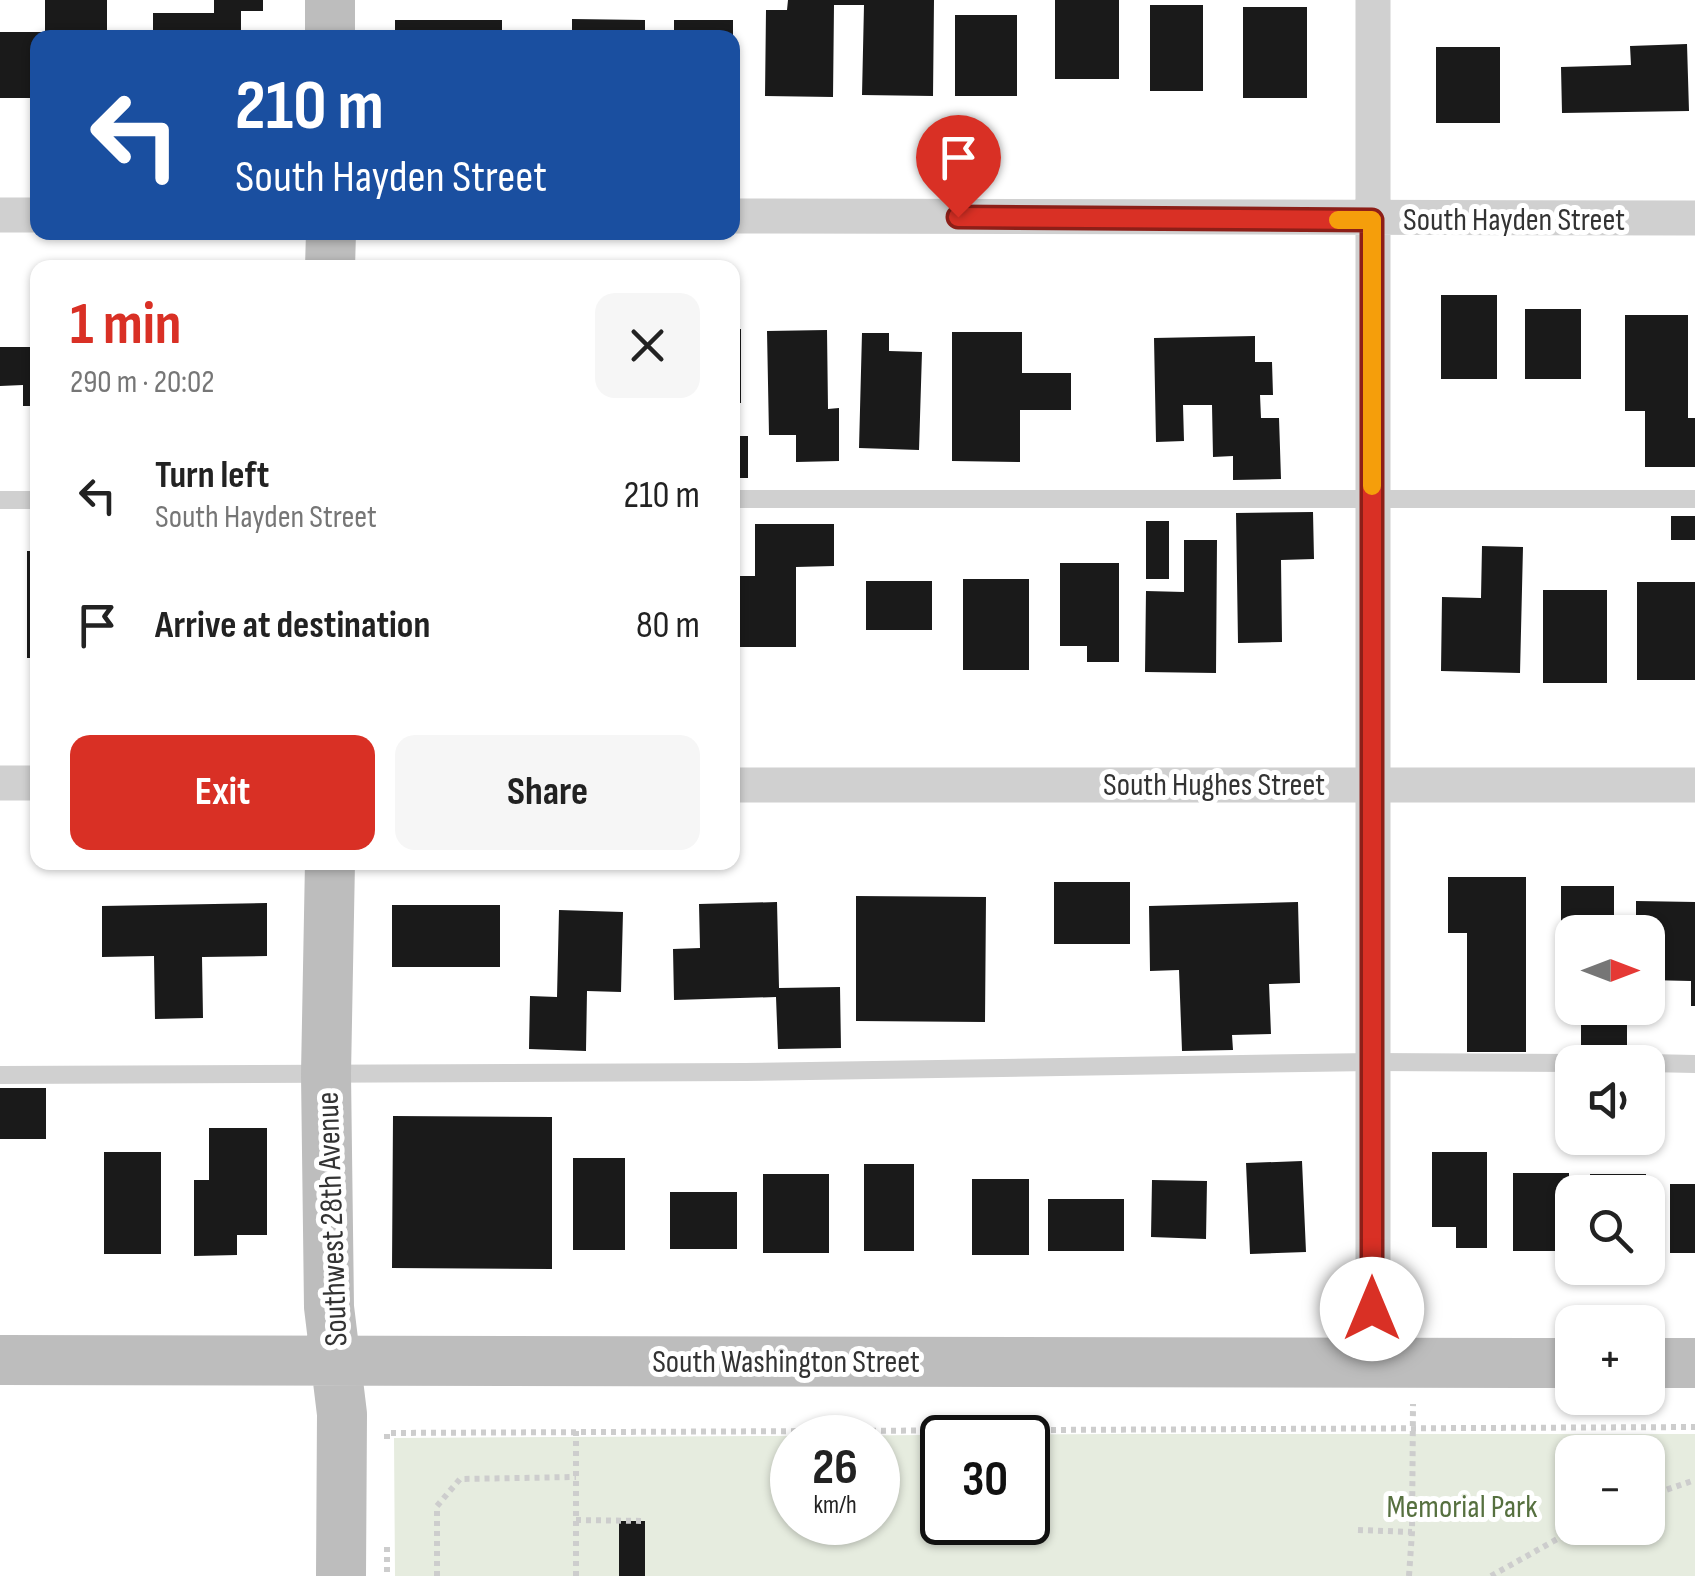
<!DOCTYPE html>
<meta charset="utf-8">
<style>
:root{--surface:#fff;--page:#f6f6f6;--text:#222;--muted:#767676;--accent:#d93025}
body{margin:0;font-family:"Sofia Sans Condensed",sans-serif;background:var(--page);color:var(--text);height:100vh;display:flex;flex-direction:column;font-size:38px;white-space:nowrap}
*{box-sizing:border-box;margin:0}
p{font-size:32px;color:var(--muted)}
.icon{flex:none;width:55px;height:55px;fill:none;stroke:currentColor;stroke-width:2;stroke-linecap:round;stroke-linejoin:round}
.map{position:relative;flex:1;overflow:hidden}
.details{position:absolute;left:30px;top:260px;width:710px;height:610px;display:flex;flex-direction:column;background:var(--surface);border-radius:20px;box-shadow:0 2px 8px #0004}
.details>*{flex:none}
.top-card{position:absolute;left:30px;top:30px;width:710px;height:210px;border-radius:20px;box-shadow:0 2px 8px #0004;background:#1a4fa0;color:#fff;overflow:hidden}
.needle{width:65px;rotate:90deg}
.buttons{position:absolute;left:1555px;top:915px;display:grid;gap:20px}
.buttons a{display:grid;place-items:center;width:110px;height:110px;border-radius:20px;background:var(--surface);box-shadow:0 2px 8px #0004;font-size:50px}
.speed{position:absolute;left:770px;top:1415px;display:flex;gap:20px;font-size:50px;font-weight:700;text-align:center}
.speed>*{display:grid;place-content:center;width:130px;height:130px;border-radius:50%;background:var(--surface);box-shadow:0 2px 8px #0004;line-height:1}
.speed small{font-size:25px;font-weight:400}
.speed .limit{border:5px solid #111;border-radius:15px;background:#fff;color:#111}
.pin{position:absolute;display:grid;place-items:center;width:85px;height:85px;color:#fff;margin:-102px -42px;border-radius:50% 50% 50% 0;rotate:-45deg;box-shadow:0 0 10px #0007}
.pin .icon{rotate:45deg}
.me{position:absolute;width:110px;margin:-55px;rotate:0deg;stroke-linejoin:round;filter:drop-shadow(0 0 8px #0008)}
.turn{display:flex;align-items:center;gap:35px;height:210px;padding:0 40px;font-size:45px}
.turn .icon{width:130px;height:130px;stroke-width:2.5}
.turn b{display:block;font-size:70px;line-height:85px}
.round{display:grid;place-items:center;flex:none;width:105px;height:105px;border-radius:20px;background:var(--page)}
.overview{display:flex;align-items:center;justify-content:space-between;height:170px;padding:0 40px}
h1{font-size:60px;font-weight:700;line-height:75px;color:var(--accent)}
.button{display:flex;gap:20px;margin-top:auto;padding:20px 40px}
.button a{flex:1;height:115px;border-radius:20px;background:var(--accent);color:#fff;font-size:40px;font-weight:700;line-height:115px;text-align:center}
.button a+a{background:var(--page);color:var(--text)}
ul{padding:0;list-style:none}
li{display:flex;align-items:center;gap:30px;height:130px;padding:0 40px}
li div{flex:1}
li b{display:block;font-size:38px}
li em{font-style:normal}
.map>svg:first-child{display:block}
.green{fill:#e6ecdf;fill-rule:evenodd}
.building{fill:#1a1a1a}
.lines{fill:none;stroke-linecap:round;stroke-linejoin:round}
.path{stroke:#cdcdcd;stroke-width:6;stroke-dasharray:5 5;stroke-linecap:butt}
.service{stroke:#d0d0d0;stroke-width:18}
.minor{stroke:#d0d0d0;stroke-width:35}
.secondary{stroke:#bdbdbd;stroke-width:50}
.route-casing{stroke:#8d1f18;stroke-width:25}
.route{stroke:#d93025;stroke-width:18}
.slow{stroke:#f59e0b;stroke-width:18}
.labels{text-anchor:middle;stroke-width:10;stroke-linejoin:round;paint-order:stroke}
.street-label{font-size:32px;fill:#333;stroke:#fff}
.park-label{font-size:32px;fill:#56703f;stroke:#fff}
</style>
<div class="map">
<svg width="1695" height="1576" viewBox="0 0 1695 1576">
<rect width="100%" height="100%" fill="#fff"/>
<path class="green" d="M1119,1434h576v142h-1300l-1,-138zM792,1438h86v84h-86zM942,1438h86v84h-86zM1572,1452h76v76h-76z"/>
<path class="building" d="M45,0h62v38h-69v60h-38v-66h45z
M214,0h49v11h-22v27h-88v-25h61z
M788,0h146l-1,96 -71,-1 2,-90h-30l-1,92 -68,-1 1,-86h21z
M1055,0h64v79h-64z
M1150,5h53v86h-53z
M1243,7h64v91h-64z
M955,15h62v81h-62z
M572,19l73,1v18h-73z
M395,20h107v18h-107z
M674,20h59v18h-59z
M1687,44l2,67 -127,2 -1,-46 70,-2 -1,-19z
M1436,47h64v76h-64z
M1441,295h56v84h-56z
M1525,309h56v70h-56z
M1625,315h63v103h7v49h-50v-56h-20z
M732,329h9v74h-9z
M827,330l1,79 11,-1v53l-43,1v-27h-27l-2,-104z
M952,332h70v41h49v37h-51v52l-68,-1z
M862,333h27v18l33,1 -3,98 -60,-2z
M1255,336v26h17l1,33h-13l1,23h18l2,61 -48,1v-24l-20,1 -1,-52h-29l1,36 -28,1 -2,-104z
M0,347h38v59h-15v-21l-23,1z
M732,436h16v42h-16z
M1313,512l1,47 -33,1 1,82 -44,1 -2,-130z
M1671,516h24v24h-24z
M1146,521h23v58h-23z
M755,524h79v42l-38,1v80h-64v-71h23z
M1184,540h33l-1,133 -71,-1 1,-81 38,1z
M1482,546l41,1 -3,126 -79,-2 1,-74 39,1z
M27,551h11v107h-11z
M1060,563h59v99h-32v-16h-27z
M963,579h66v91h-66z
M866,581h66v49h-66z
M1637,582h58v98h-58z
M1543,590h64v93h-64z
M1448,877h78v175h-59v-119h-19z
M1054,882h76v62h-76z
M1561,886h53v46h-42v32h-11z
M856,896l130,1 -1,125 -129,-1z
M1636,901l59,1v104h-4v-25l-43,-1v-48h-12z
M777,902l2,86 61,-1 1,61 -63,1 -2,-52 -102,3 -1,-51 27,-1 -1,-44z
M1298,902l2,81 -31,1 2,50 -39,1 1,15 -51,1 -3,-81 -29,1 -1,-65z
M267,903v53l-65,1 1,61 -48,1 -1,-63 -52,1v-51z
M392,905h108v62h-108z
M559,910l64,2 -2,80 -34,-1 -1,60 -57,-2 1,-53 27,1z
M1581,1015h46v37h-46z
M0,1088h46v51h-46z
M393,1116l159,1v152l-160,-1z
M209,1128h58v107h-30v20l-43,1v-76h15z
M104,1152h57v102h-57z
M1432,1152h55v96h-31v-21h-24z
M573,1158h52v92h-52z
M1302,1161l4,91 -56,2 -4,-91z
M864,1164h50v87h-50z
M1513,1173h56v78h-56z
M763,1174h66v79h-66z
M1590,1174h56v18h-56z
M972,1179h57v76h-57z
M1152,1180l55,1 -1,58 -55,-2z
M1670,1184h25v69h-25z
M670,1192h67v57h-67z
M1048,1199h76v52h-76z
M619,1521h26v55h-26z"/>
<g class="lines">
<path class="path" d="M387,1439v-6l1308,-6
M1648,1496l47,-16
M1412,1517l60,-1
M576,1520l70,1
M1358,1530l54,2
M387,1547v29
M437,1576v-70l23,-27 116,-2
M576,1576v-145
M1409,1576l3,-44 1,-128
M1491,1576l86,-48"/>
<path class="service" d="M732,499h963
M0,500h38
M1648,1063l47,1
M0,1075l745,-3 626,-10 201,1"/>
<path class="minor" d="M0,215h38
M732,216l963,2
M0,783h38
M732,785h963
M1373,1362v-1362"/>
<path class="secondary" d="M330,0v38
M330,268l1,-36
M330,862l-4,212 3,233 13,107 -1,162
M0,1360l1572,3
M1648,1363h47"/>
</g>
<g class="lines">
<g class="route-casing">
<path id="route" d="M958,217l414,3v1089"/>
</g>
<use href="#route" class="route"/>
<path class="slow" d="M1338,220h34v266"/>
</g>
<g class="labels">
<g class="street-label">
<text x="1514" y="230">South Hayden Street</text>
<text x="1214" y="795">South Hughes Street</text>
<text transform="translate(331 1219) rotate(-92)" y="11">Southwest 28th Avenue</text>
<text x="786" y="1372">South Washington Street</text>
</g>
<g class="park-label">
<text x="1462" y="1517">Memorial Park</text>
</g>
</g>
</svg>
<div class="buttons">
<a><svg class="needle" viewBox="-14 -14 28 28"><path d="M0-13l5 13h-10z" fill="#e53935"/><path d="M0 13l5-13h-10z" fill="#767676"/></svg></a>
<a><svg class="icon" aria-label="sound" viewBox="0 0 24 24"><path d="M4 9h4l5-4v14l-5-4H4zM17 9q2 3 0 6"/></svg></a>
<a><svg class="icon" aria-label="search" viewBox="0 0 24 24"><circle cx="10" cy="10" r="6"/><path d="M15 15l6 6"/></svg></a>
<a>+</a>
<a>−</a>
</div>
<div class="speed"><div>26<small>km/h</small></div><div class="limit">30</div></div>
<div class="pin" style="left:958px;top:217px;background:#d93025"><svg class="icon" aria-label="arrive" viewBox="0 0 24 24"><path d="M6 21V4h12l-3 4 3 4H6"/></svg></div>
<svg class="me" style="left:1372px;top:1309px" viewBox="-20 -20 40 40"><circle r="19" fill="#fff"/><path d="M0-13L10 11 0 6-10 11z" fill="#d93025"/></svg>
<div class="top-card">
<div class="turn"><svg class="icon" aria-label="left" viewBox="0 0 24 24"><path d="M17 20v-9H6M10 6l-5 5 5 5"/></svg><div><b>210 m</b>South Hayden Street</div></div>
</div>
<section class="details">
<div class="overview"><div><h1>1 min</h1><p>290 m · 20:02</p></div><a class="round"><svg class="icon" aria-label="close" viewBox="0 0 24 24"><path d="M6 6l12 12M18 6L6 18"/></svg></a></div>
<ul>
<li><svg class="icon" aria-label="left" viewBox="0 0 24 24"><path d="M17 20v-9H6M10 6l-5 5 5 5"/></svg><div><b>Turn left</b><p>South Hayden Street</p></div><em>210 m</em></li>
<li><svg class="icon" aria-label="arrive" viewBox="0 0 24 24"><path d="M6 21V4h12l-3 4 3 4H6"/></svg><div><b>Arrive at destination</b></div><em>80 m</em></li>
</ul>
<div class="button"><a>Exit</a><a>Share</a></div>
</section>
</div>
